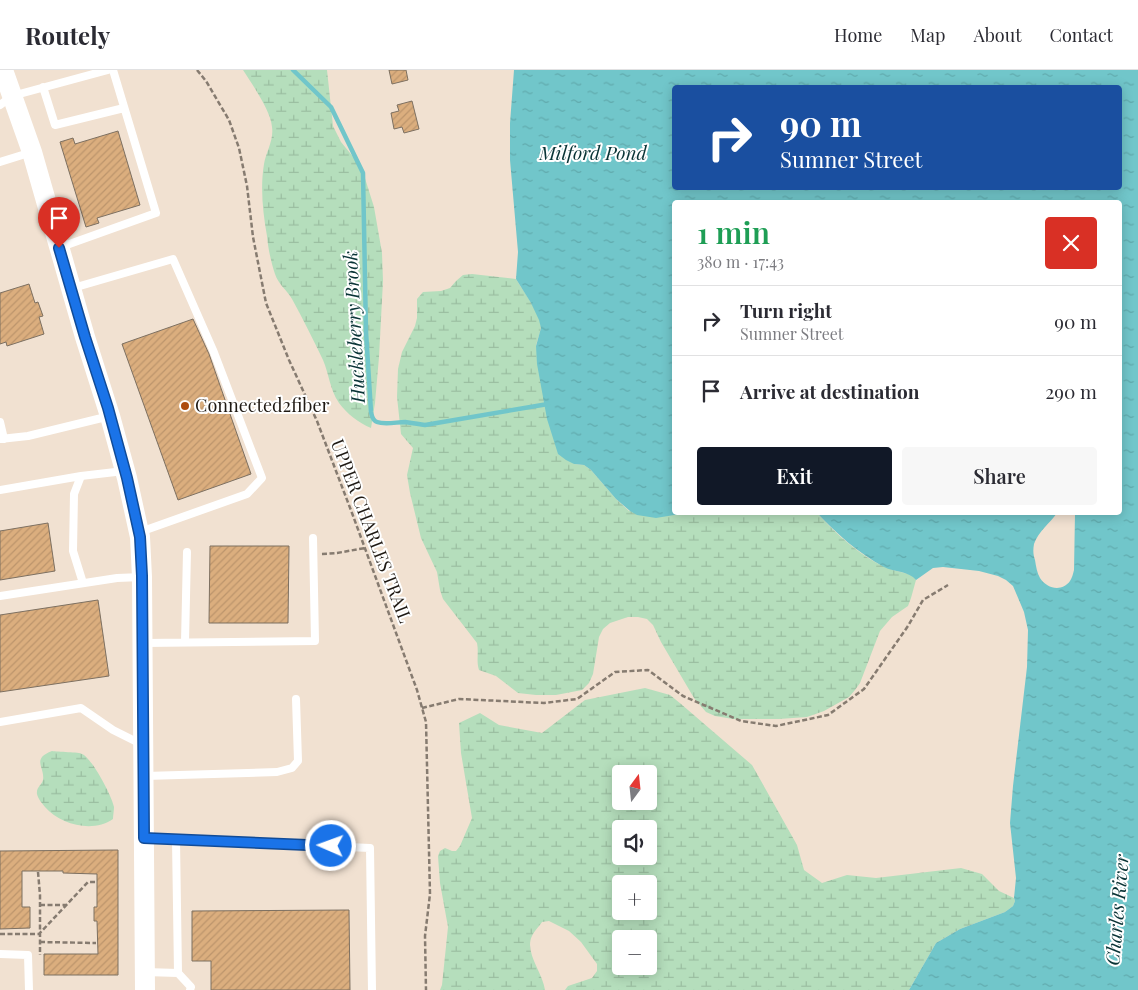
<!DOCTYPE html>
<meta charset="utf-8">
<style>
:root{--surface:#fff;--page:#f7f7f7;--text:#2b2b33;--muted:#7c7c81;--line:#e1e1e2;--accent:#111827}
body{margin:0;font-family:"Playfair Display",serif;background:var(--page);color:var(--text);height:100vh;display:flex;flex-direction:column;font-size:19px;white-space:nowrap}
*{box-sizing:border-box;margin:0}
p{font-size:16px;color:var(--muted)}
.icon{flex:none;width:28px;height:28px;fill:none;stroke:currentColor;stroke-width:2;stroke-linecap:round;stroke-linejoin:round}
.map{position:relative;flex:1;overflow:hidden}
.panel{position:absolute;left:672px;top:130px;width:450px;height:315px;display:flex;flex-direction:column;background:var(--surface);border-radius:5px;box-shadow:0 2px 12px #0003}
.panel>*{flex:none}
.top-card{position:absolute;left:672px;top:15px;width:450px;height:105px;border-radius:5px;box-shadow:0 2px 12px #0003;background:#1a4fa0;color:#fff;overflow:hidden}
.needle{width:32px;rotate:15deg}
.fabs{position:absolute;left:612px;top:695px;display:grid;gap:10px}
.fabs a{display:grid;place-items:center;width:45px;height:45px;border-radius:5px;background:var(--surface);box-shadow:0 2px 12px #0003;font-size:25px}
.pin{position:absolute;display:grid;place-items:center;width:42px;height:42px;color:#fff;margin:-51px -21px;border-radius:50% 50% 50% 0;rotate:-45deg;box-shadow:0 0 5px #0007}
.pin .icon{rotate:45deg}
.me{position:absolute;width:55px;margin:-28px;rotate:272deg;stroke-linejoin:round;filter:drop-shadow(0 0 4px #0008)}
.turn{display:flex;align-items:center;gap:18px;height:105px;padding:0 25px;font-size:22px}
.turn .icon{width:65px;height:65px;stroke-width:2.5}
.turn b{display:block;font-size:35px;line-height:42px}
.round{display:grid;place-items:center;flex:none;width:52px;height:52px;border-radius:5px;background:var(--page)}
.summary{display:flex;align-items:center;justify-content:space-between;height:85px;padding:0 25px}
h1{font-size:30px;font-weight:600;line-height:38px;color:#1e9e55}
.action{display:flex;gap:10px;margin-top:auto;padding:10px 25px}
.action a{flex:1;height:58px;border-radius:5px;background:var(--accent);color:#fff;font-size:20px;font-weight:600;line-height:58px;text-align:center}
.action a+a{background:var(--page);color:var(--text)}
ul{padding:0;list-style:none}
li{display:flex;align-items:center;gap:15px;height:70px;padding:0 25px;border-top:1px solid var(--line)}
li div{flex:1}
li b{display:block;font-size:19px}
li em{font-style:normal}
header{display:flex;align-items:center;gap:30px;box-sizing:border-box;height:70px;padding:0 25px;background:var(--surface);border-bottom:1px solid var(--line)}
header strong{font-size:24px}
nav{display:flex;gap:28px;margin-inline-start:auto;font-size:18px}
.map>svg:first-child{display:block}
.wetland{fill:url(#wetland-marsh);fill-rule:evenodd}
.water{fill:url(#water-ripples);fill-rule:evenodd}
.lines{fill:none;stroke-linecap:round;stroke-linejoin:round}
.stream{stroke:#71c6ca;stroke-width:4.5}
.building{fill:url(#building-hatch);stroke:#7d7061}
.path{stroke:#867b70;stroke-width:2.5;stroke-dasharray:5 2.5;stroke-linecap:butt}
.service{stroke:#fff;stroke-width:8}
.tertiary{stroke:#fff;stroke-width:20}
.route-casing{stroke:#114b97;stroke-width:12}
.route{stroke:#1a73e8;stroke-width:9}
.poi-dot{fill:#ae4c0f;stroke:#fff;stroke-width:2}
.labels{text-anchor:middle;stroke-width:4;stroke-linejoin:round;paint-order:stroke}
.poi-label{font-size:18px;fill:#1f1913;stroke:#fff;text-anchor:start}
.street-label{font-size:18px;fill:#1f1913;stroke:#fff}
.water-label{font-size:19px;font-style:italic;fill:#093436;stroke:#fff}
</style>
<header>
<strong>Routely</strong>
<nav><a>Home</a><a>Map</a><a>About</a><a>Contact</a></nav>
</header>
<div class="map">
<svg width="1138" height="920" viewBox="0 0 1138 920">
<defs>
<pattern id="wetland-marsh" width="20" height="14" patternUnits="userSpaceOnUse" patternTransform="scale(1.25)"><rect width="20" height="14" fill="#b5debc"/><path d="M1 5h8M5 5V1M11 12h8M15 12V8" fill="none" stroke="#9bbea1"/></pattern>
<pattern id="water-ripples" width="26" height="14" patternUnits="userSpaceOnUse" patternTransform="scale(1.25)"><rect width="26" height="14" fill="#71c6ca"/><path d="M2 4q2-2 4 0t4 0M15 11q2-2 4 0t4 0" fill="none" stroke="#61aaad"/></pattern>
<pattern id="building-hatch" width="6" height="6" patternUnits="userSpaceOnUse" patternTransform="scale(1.25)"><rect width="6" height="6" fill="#dbae7e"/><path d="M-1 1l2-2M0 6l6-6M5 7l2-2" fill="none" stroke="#bc956c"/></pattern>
</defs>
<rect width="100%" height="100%" fill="#f1e1d1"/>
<path class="wetland" d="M243,0h84l6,56 8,16 18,22 4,8 11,35 8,46 1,28 -4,76 -4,46 -4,25c-12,-5 -24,-14 -32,-25 -9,-13 -10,-29 -16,-43 -10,-21 -20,-41 -31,-61 -5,-9 -14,-15 -17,-25 -4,-12 -7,-26 -8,-38 -4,-23 -7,-48 -3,-72 2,-12 10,-24 8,-37 -1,-16 -20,-43 -29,-57z
M472,204l44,5c7,12 24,34 25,47 0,6 -4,14 -5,20l38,118 10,1 7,5 25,29 13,12 55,3 2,-2 131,1c19,21 48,48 76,57 6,2 13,3 19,5l4,5 -5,18 -3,8 -16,11 -12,14 -20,52 -5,7 -6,7 -25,14 -17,6 -28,2h-46l-18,-3 -9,-4 -12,-14 -33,-56 -8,-17 -6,-6 -9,-2h-10l-18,6 -7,6 -4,8 -6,37 -4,9 -7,7 -26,5h-20l-18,-2 -22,-17 -17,-6c-3,-9 0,-17 -2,-27l-34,-44 -3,-9 -3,-18 -16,-34 -11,-45 -3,-18 6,-27 -12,-14 -4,-37 1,-28 4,-17 13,-26 2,-8v-19l6,-7 18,-1 9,-3 6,-7 7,-6z
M645,618l25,7 11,9 71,61 45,80 7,25 18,13 25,-8 29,3 85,-10 21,6 17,17 15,7 1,3 -2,5 -8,6 -45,17 -24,14 -27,47h-344l3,-4 24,-8 5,-7v-7l-16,-22 -12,-11 -20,-10 -7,1c-3,5 -8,9 -10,14 -8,16 11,37 13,54h-105l2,-5 6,-58 -8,-44 -2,-27 2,-5 5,-3 7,3h4l4,-5 12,-28 -11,-65 -2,-30 21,-10 19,12 43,8 43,-33zM621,704h28v27h-28zM621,759h28v27h-28zM621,814h28v27h-28zM621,869h28v27h-28z
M52,681c5,1 28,1 30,3 10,4 30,42 32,53 0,4 -1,8 -1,12 -20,14 -52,6 -68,-12 -3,-4 -7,-8 -8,-13 -1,-7 5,-9 6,-14 2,-13 -12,-21 9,-29z"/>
<path class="water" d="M514,0h624v920h-229l27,-47 24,-14 45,-17 8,-6 2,-5 -1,-3 2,-20 -6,-55 3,-37 14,-119 1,-37 -4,-18 -11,-26 -7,-6 -8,-4 -19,-5 -36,-4 -10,1 -17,12c-7,-9 -22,-8 -32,-13 -26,-14 -47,-33 -67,-54h240c-7,10 -19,19 -23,31 -1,6 -1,10 1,16 1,6 2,13 5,18 7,11 22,14 30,3 2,-3 3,-7 4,-11l1,-57 45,-1v-310h-445v310l11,1 -30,5 -19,-3 -7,-4 -14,-12 -25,-29 -7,-5 -10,-1 -8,-4 -8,-6 -11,-35 -10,-55 -1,-18 5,-18 -2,-8 -8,-17 -15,-24 2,-27 -8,-92v-37zM675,18h445v100h-445z"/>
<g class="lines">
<path class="stream" d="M293,0l38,37 32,66 3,159 5,80c1,4 1,8 6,10 8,3 20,0 28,0 7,1 14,2 20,3l123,-21"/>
</g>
<path class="building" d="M389,0h17l2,10 -16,4z
M412,31l7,28 -15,4 -2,-6 -8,2 -3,-16 8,-2 -2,-6z
M118,61l22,74 -43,13 2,5 -13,4 -26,-85 13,-4 2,6z
M29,214l6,19 3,-1 5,14 -4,1 5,17 -37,12 -1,-4 -6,2v-51z
M193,249l16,35 42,120 -73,26 -56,-156z
M48,453l7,48 -55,9v-49z
M210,476h79l-1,77h-79z
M98,530l11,76 -109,16v-77z
M118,780v125h-74v-21h54l-1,-33h-3v-14h3v-33l-34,-1v-2h-41v36h8v21l-30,1v-78z
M349,840l1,80h-139v-29h-19v-50z"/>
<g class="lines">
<path class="path" d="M197,0l9,11 23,39 10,28 8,38 6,51 13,66 23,57 28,61 35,92 65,177 9,32 4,172 -5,42 1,54
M322,484l15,-1 28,-5
M422,638l37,-9 85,4 33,-4 38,-27 33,-2 35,26 58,25 35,5 52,-11 36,-26 44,-63 15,-26 25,-15
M38,802l2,23v60
M40,835h26
M0,864h39l49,-52h8
M40,872l56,1"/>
<path class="service" d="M43,17l12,38 69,-17
M0,35l12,-9 96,-26
M0,92l32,-10
M61,177l95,-34 -43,-143
M73,218l100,-29 40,91 49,128 -15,16 -107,38
M0,352l4,17
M0,369l28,-3 82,-20
M0,420l81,-14
M83,513l-10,-32 1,-57 7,-18 43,-5
M0,526l117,-18 25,-1
M185,572l2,-90
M144,573l171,-2 -2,-103
M0,652l81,-14 32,22 28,14
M145,706l132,-4 15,-4 6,-7 -2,-62
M145,768l225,10 2,142
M0,884l28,1 1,35
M145,902l33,1 -2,-133
M178,903l13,14 -1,3"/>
<path class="tertiary" d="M3,0l29,82 53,185 25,79 17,62 13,59 2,40 3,413"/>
</g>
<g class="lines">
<g class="route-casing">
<path id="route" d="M59,178l26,89 23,71 19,70 13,59 2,39 2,262 187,8"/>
</g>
<use href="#route" class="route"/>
</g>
<circle class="poi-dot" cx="185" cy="336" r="5"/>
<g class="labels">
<g class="poi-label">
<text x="195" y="342">Connected2fiber</text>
</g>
<g class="street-label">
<text transform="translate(371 461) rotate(69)" y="6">UPPER CHARLES TRAIL</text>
</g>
<g class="water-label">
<text x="593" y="90">Milford Pond</text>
<text transform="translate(354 257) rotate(-93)" y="7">Huckleberry Brook</text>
<text transform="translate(1117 840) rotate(-85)" y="7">Charles River</text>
</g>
</g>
</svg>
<div class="fabs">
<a><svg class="needle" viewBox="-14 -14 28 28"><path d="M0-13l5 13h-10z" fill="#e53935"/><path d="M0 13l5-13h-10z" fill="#7c7c81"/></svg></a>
<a><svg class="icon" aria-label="sound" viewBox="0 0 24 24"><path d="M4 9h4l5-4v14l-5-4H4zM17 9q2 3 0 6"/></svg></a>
<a>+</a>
<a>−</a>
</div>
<div class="pin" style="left:59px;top:178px;background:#d93025"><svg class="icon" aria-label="arrive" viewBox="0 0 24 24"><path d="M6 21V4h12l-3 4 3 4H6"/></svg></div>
<svg class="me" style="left:331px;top:776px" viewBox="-20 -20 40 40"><circle r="17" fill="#1a73e8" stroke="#fff" stroke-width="3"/><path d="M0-11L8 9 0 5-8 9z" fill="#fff"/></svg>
<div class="top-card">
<div class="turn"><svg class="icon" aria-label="right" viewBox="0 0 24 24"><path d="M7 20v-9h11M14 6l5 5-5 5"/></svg><div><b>90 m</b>Sumner Street</div></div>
</div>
<section class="panel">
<div class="summary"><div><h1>1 min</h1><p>380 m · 17:43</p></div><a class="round" style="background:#d93025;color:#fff"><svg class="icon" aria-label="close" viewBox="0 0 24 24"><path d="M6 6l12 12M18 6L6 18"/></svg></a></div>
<ul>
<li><svg class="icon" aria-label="right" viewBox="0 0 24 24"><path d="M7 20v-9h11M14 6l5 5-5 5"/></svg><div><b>Turn right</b><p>Sumner Street</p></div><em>90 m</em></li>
<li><svg class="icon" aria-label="arrive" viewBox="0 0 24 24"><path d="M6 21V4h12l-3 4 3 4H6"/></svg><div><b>Arrive at destination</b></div><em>290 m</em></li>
</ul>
<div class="action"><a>Exit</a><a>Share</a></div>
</section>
</div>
